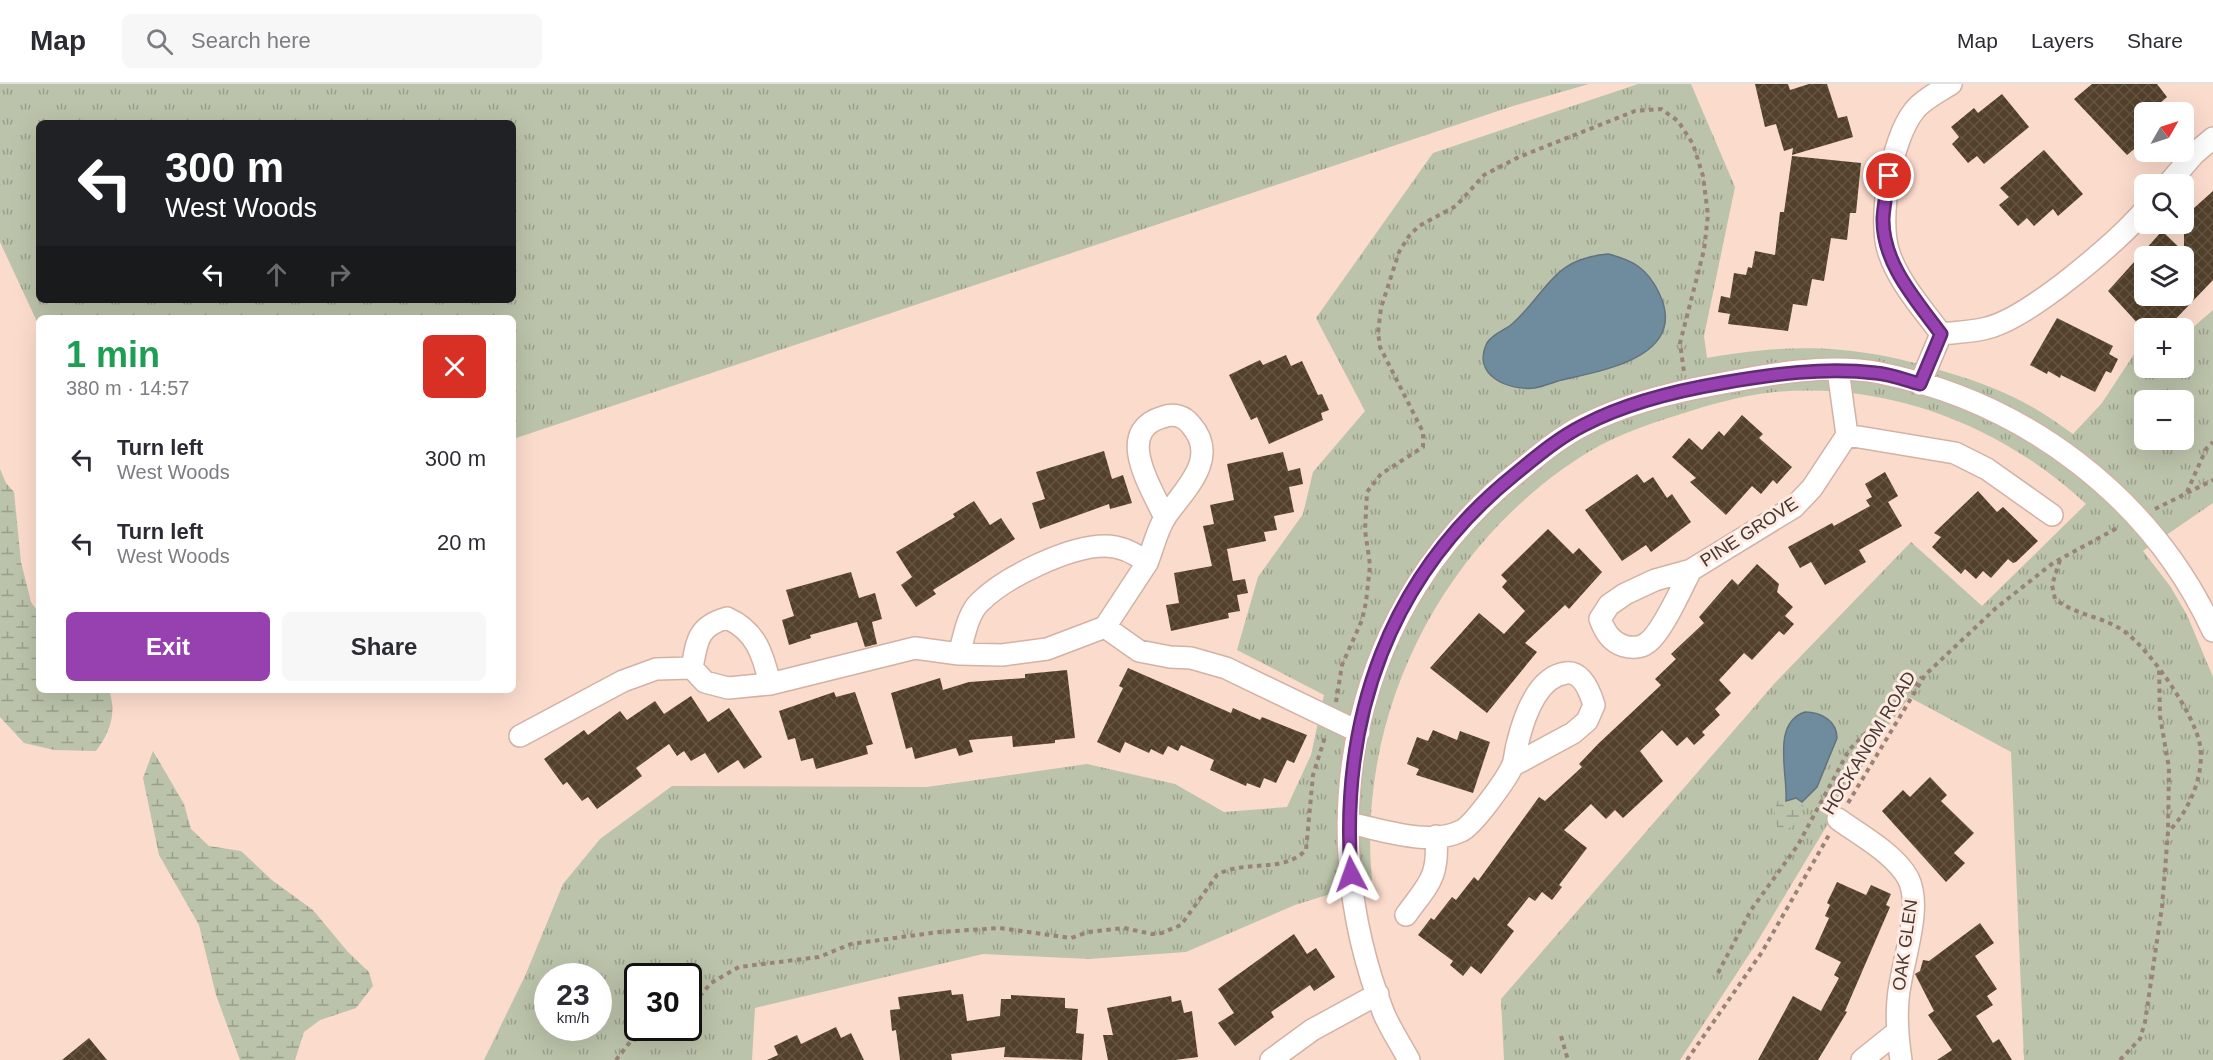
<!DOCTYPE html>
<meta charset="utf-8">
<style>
:root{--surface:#fff;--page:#f7f7f7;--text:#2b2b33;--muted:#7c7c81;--line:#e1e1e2;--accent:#9641af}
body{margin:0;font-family:Helvetica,sans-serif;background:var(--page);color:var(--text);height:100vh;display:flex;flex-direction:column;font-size:22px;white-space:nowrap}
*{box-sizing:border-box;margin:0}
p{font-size:20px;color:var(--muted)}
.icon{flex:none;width:33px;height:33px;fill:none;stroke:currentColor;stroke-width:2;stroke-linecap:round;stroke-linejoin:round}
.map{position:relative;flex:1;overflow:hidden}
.details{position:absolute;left:36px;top:231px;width:480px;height:378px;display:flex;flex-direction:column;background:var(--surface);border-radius:9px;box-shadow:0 6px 24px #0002}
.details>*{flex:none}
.guide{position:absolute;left:36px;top:36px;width:480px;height:183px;border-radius:9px;box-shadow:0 6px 24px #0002;background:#202124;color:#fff;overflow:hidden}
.needle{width:39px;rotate:51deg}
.fabs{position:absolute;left:2134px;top:18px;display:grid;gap:12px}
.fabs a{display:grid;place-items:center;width:60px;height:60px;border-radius:9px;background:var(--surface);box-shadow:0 6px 24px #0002;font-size:30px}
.speed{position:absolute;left:534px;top:879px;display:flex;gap:12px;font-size:30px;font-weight:700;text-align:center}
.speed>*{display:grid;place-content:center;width:78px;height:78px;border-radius:50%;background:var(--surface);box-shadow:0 6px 24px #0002;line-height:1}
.speed small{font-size:15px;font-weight:400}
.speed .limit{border:3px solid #111;border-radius:9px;background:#fff;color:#111}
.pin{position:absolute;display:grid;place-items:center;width:51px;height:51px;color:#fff;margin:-26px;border:3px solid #fff;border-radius:50%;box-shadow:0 2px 6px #0007}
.me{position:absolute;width:66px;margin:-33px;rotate:356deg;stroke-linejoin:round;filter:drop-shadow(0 0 4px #0008)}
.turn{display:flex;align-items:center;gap:21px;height:126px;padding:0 30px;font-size:27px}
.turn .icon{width:78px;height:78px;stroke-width:2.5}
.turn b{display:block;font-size:42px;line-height:51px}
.lanes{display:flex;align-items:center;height:57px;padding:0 30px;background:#0003;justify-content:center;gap:30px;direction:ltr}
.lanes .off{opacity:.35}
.round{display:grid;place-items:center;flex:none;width:63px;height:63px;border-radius:9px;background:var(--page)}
.head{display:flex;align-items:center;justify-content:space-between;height:102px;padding:0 30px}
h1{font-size:36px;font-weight:800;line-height:45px;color:#1e9e55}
.action{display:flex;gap:12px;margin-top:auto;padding:12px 30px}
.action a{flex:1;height:69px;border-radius:9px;background:var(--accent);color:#fff;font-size:24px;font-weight:800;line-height:69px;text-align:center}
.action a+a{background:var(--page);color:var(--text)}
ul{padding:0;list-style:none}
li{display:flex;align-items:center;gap:18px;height:84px;padding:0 30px}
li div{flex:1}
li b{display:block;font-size:22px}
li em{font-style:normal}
header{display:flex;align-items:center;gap:36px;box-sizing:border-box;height:84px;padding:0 30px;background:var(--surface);border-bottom:2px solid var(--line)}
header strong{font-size:28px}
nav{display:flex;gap:33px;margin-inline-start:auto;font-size:21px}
.search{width:420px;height:54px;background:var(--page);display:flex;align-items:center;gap:15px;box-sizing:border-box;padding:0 21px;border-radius:9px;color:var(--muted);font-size:22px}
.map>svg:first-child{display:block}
.grass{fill:url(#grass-tufts);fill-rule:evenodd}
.wetland{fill:url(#wetland-marsh)}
.water{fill:#6f8c9f;stroke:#62737e;stroke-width:1.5}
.building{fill:url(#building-cross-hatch);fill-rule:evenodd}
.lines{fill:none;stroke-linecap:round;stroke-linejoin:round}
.minor-casing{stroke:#d2b2a5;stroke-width:24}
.path{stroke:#998379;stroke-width:4;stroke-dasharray:4.5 4.5;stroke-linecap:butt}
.minor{stroke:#fff;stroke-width:21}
.route-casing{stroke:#622a72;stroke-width:15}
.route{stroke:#9641af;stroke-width:10}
.labels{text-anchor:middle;stroke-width:6;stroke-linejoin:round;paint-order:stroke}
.street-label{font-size:18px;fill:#453832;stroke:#ffebe2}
</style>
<header>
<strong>Map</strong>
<div class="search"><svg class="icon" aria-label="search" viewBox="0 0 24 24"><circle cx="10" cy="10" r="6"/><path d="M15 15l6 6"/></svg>Search here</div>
<nav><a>Map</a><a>Layers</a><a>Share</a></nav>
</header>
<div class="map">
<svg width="2213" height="976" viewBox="0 0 2213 976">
<defs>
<pattern id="grass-tufts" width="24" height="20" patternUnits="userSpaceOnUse" patternTransform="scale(1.5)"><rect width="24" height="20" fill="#bbc3aa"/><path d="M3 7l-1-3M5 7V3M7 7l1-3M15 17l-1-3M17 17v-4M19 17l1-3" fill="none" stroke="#9a9f8b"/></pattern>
<pattern id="wetland-marsh" width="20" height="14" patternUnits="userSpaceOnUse" patternTransform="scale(1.5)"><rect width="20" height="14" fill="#bbc3aa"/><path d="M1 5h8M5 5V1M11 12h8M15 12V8" fill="none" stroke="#9a9f8b"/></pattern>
<pattern id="building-cross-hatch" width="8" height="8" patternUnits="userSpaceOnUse" patternTransform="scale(1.5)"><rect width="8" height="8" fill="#52402b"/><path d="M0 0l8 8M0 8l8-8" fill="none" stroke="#645442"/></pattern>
</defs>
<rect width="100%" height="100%" fill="#fbdbcc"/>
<path class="grass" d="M0,0h1589l-76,22 -1000,333v-121h-474v8l-39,-84zM39,39h474v177h-474z
M1638,0h53l44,103 -31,149 3,22c89,-16 153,-13 239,14 27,8 53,17 77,30 18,9 34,21 50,32l29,-31 36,-55 7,-1v21h39v-33l29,-25v193l-70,48 27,35 17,29 26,62v383h-189l-13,-308 -102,-55 -32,45 -123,205 -74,113h-176l-3,-61 273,-315 137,-142 71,64 104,-102c-82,-77 -197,-123 -311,-112 -33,3 -66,13 -97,23 -30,9 -61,20 -88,36 -146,89 -234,260 -218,430l-77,24 -109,47 -97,7 -106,-5 -228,54 -3,52h-268l41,-84 38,-92 37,-45 72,-53 255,1 160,-23 88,20 49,28 63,-5 24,-52 13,-60 -87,-45 21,-73 45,-63 10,-42 52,-61 -49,-93 117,-165zM2145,316h39v40h-39zM548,892h50v52h-50zM638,892h50v52h-50z"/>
<path class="wetland" d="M0,385l6,14 8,9 7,70 10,40 8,11v77h70c8,24 1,42 -13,61l-42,-1 -30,-7 -24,-26z
M153,667l31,53 7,25 18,17 32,5 32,30 40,29 35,42 21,20 4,14 -17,22 -36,12 -16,12 -9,28h-55l-24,-65 -17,-70 -40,-70 -16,-77z
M1788,698l-1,18 9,-2 8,9 -9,17 -13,9c-15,-14 -4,-37 6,-51z"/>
<path class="water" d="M1608,170c25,6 40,15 51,39 30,62 -53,77 -93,86 -11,2 -20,7 -31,9 -26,3 -64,-12 -48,-45 6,-10 17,-12 25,-19 37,-33 39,-65 96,-70z
M1805,628c16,0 32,9 32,26l-20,49 -15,15 -6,-4 -10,3c2,-27 -15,-78 19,-89z"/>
<path class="building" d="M1755,0h33l2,6 19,-6h18l11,34 9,-2 6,21 -61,18 1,-7 -9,3 -8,-27 -11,3z
M2092,0h65l10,13 -8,7 7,8h-21v28l-18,15 -53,-56z
M2002,10l27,33 -45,37 -7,-8 -9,7 -16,-19 7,-7 -8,-10 23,-19 4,5z
M2044,66l39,44 -25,22 -5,-7 -19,17 -7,-8 -9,8 -19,-21 10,-8 -9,-9z
M1792,72l69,7 -5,50h-6l-3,27 -16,-2 -7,43 -12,-2 -5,27 -14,-2 -5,27 -60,-7 2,-10 -12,-2 3,-16 9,2 4,-25 12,2 2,-8 4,1 3,-17 20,4 5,-43h4z
M2213,107v89l-46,48h-25l-34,-37 54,-60 22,21v-35zM2145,172h39v40h-39z
M2057,234l56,28 -4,8 9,5 -7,14 -5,-2 -11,21 -34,-17 -1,3 -12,-7 -1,3 -17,-9z
M1286,271l5,11 11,-5 16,34 4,-1 7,16 -8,3 2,7 -54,24 -12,-27 -6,3 -22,-45 31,-15 3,5z
M1742,331l21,19 -4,4 33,29 -15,17 -4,-4 -12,14 -9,-8 -26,29 -36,-33 6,-4 -24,-21 17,-19 13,12 17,-19 5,5z
M1104,367l8,28 11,-4 9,28 -22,6 -1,-5 -69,25 -8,-26 13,-4 -9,-27z
M1283,368l5,19 12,-3 3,16 -14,3 5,25 -20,4 3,14 -13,2 2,9 -39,8 6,32 12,-2 3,14 -11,2 3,16 -12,2 1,5 -58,13 -5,-26 13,-2 -5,-30 38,-7 -9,-40 11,-2 -4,-19 24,-5 -7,-36z
M1885,388l13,24 -10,6 14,24 -43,24 7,12 -41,23 -14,-23 -11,6 -12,-21 44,-24 2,3 36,-20 -4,-6 6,-3 -7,-13z
M1637,390l7,9 9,-6 14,21 5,-4 19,28 -40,30 -5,-7 -24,16 -37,-51z
M1978,407l19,21 6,-5 35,34 -22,21 -3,1 -5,-4 -17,19 -8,-7 -7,8 -11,-10 -4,5 -29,-27 9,-10 -7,-4z
M974,417l16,24 11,-7 14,21 -82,51 3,4 -20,13 -15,-22 11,-8 -16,-25 59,-35 -2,-3z
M1548,445l25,25 6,-6 23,24 -33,37 -4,-4 -40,38 12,9 -50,61 -57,-45 49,-55 25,21 21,-23 -23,-24 5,-6 -6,-6z
M1757,480l22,20 -2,8 16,15 -8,9 9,8 -10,11 -5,-4 -27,29 -8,-7 -25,27 12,13 -16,16 5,6 -18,17 3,3 -11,10 -7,-8 -10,9 -15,-16 -22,21 23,30 -40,37 -8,-8 -9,9 -15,-15 -27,26 23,18 -28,37 3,2 -10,13 -10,-8 -7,9 -6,-4 -22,28 7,6 -33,43 -10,-8 -8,10 -13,-11 3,-4 -35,-26 13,-17 3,2 18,-23 4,3 18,-23 4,4 61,-84 6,4 37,-34 -3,-3 19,-20 63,-59 -6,-6 21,-20 -5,-5 33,-31 -5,-6 33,-38 6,6z
M851,488l8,26 16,-5 7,26 -10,3 5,22 -12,3 -8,-25 -47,13 1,3 -22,7 -7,-25 12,-4 -8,-26z
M1128,584l103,45 2,-5 27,12 2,-3 45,18 -13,28 -7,-3 -11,23 -12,-5 -4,10 -13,-5 -1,3 -36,-16 4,-10 -33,-15 -3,6 -10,-5 -5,9 -12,-6 -2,4 -24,-11 -5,11 -23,-11 26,-54 -4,-2z
M1067,586l8,68 -20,2v3l-42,4 -1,-11 -43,4 4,12 -14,4 -3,-8 -41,11 -3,-12 -6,2 -15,-56 49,-15 3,12 26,-8 56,-4v-4z
M834,608l2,5 19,-5 18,52 -7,2 2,8 -52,15 -3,-11 -12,3 -6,-23 -7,2 -9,-29z
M691,612l17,26 21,-14 33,49 -18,12 -6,-9 -20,13 -13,-20 -14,8 -7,-10 -7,5 -8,-12 -33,24 6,8 -45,33 -9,-12 -6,4 -15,-19 -4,3 -19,-26 40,-29 4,5 32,-24 7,9 28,-19 9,13z
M1433,646l24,10 3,-9 30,11 -17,51 -57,-18 3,-6 -12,-5 10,-27 11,4z
M1930,693l17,18 -6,6 33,32 -20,20 11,10 -19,19 -64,-71 21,-21 7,7z
M1837,798l29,13 5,-10 20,9 -5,11 4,2 -45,104 2,1 -29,48h-60l35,-64 28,15 18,-33 -5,-3 7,-13 -26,-13 14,-31 -4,-2 5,-11 -3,-2z
M1980,839l14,20 -19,13 22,33 -10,7 6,9 -17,11 17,27 6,-4 13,21h-75l15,-10 -24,-35 6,-4 -19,-37 5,-3 3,-11 6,1z
M1294,850l13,20 9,-6 19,29 -21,14 -4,-6 -39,27 3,5 -39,29 -17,-23 16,-10 -16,-24z
M951,906l1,5 11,-1 4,27 33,-5 1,-17h10v-4l54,3v10l13,1 -2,24 8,1 -2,26 -78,-3 1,-10 -54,7 1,6h-52l-4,-30 -4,1 -2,-21 10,-1 -2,-12z
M1171,912l1,6 9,-2 3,13 8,-2 6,46 -23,3h-67l-5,-25h10l-6,-27z
M836,943l5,11 10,-5 13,27h-97l11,-5 -4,-9 23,-11 4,9z
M89,954l18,22h-45z"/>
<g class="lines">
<g class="minor-casing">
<path id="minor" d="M2168,100l26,-30 19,-16
M1941,250c-18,-25 -42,-51 -52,-81 -12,-34 3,-115 25,-142 8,-11 26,-20 37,-27
M1920,300l21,-50c15,-2 31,-2 46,-6 42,-10 129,-85 158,-118
M1847,351l108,18 32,16 65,46
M1691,486c-9,17 -29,63 -44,73 -6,5 -16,5 -23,3 -13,-4 -19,-14 -24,-27l9,-14 16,-11 30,-14 36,-10 103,-63 18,-19 35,-53 -9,-65
M1105,543l34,24 31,6 21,1 35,10 133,64
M959,570l43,1 45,-6 58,-22 42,-64
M770,600l145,-36 44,6c5,-16 8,-40 21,-52 25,-25 89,-56 125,-56 17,0 30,7 42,17 6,-14 10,-34 19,-47 19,-27 54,-58 25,-91 -7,-9 -17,-12 -28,-8 -50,14 -11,71 2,101
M520,652l103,-55 33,-12 36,-1 13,14 23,6 42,-4c-7,-30 -14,-53 -43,-66 -29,8 -30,22 -35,50
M1838,735c23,17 56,34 70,59 16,31 -8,88 -10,122 -2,21 0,40 3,60
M1348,739c33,6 80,24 113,8 12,-5 44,-50 51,-64 3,-6 3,-15 5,-22 6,-25 19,-68 49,-72 16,-2 24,19 28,32l-7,16 -14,12 -61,33
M1406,831c23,-32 33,-37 30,-79
M1271,976l41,-30 66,-36
M1409,976c-8,-15 -18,-30 -25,-46 -76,-194 -31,-410 134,-542 21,-17 42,-35 66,-47 41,-21 89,-33 134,-41 52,-10 110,-21 162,-11 145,29 271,124 333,258
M1862,976l35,-28"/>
</g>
<path class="path" d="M2187,408l19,-43 7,-7
M2155,425l58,-29
M2060,476l-8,25 3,14c21,17 49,17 70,33 26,19 69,81 75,113 5,29 -11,67 -32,87
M1336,618l6,-37 20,-45 4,-18 4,-37 -5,-35 2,-38 14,-18 42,-27v-15l-43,-85 -2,-15 3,-24 18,-56 10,-16 10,-10 37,-20 28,-31 35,-18 116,-46 26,-2 17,12 15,23 10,32 5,39 -4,35 -24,93 4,29
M1848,719l77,-128 71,-67 33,-26 24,-19 66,-36
M1718,889l33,-63 47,-65 51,-95 73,-73
M688,926l23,-27 28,-16 80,-10 32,-13 88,-12 61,-4 71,10 17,-6 36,-4 28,6 10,-1 19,-8 36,-50c27,-16 66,-1 89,-25l7,-75 12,-38
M1561,952l7,24
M616,976l14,-18 30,-14
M1687,976l75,-108 67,-117
M2120,976l20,-21 5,-17 17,-115 6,-75 1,-64 -9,-52 -1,-49"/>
<use href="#minor" class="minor"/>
</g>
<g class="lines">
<g class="route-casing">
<path id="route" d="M1351,790c-11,-157 38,-298 163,-399 22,-18 44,-37 70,-50 42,-22 91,-34 138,-42 50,-9 103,-16 154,-10 14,1 29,7 44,11l21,-50c-25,-34 -59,-71 -58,-116 1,-14 4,-29 6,-42"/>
</g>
<use href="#route" class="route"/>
</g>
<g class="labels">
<g class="street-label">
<text transform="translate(1749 448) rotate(-33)" y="6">PINE GROVE</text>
<text transform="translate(1869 659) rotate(-59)" y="6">HOCKANOM ROAD</text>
<text transform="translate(1905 861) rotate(-82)" y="6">OAK GLEN</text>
</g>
</g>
</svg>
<div class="fabs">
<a><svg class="needle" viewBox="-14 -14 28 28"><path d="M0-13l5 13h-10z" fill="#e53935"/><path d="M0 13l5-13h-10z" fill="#7c7c81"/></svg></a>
<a><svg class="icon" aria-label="search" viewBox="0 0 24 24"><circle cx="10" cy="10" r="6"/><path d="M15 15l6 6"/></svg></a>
<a><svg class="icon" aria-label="layers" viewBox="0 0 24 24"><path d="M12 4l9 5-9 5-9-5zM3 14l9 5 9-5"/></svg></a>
<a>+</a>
<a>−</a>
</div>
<div class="speed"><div>23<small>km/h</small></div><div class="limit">30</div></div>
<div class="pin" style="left:1889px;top:92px;background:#d93025"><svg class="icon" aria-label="arrive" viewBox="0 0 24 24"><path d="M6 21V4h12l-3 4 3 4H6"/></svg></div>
<svg class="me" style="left:1351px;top:790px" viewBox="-20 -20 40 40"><path d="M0-17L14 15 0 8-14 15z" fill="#9641af" stroke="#fff" stroke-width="4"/></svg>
<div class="guide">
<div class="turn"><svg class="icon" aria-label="left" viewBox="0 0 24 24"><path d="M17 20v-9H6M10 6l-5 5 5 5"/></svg><div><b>300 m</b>West Woods</div></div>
<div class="lanes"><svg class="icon" aria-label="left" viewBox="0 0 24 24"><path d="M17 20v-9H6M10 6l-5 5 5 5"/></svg><svg class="icon off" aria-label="ahead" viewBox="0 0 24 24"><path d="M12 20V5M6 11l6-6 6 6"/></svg><svg class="icon off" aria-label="right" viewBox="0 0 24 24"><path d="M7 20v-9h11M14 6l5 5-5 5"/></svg></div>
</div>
<section class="details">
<div class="head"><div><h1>1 min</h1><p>380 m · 14:57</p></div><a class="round" style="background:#d93025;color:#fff"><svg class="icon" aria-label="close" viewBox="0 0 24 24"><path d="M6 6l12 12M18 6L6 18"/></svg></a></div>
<ul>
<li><svg class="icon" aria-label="left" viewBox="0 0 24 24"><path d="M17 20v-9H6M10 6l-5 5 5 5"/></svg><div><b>Turn left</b><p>West Woods</p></div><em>300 m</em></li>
<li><svg class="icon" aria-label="left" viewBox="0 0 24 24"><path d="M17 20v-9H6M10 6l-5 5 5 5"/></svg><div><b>Turn left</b><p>West Woods</p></div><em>20 m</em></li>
</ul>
<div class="action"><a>Exit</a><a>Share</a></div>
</section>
</div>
